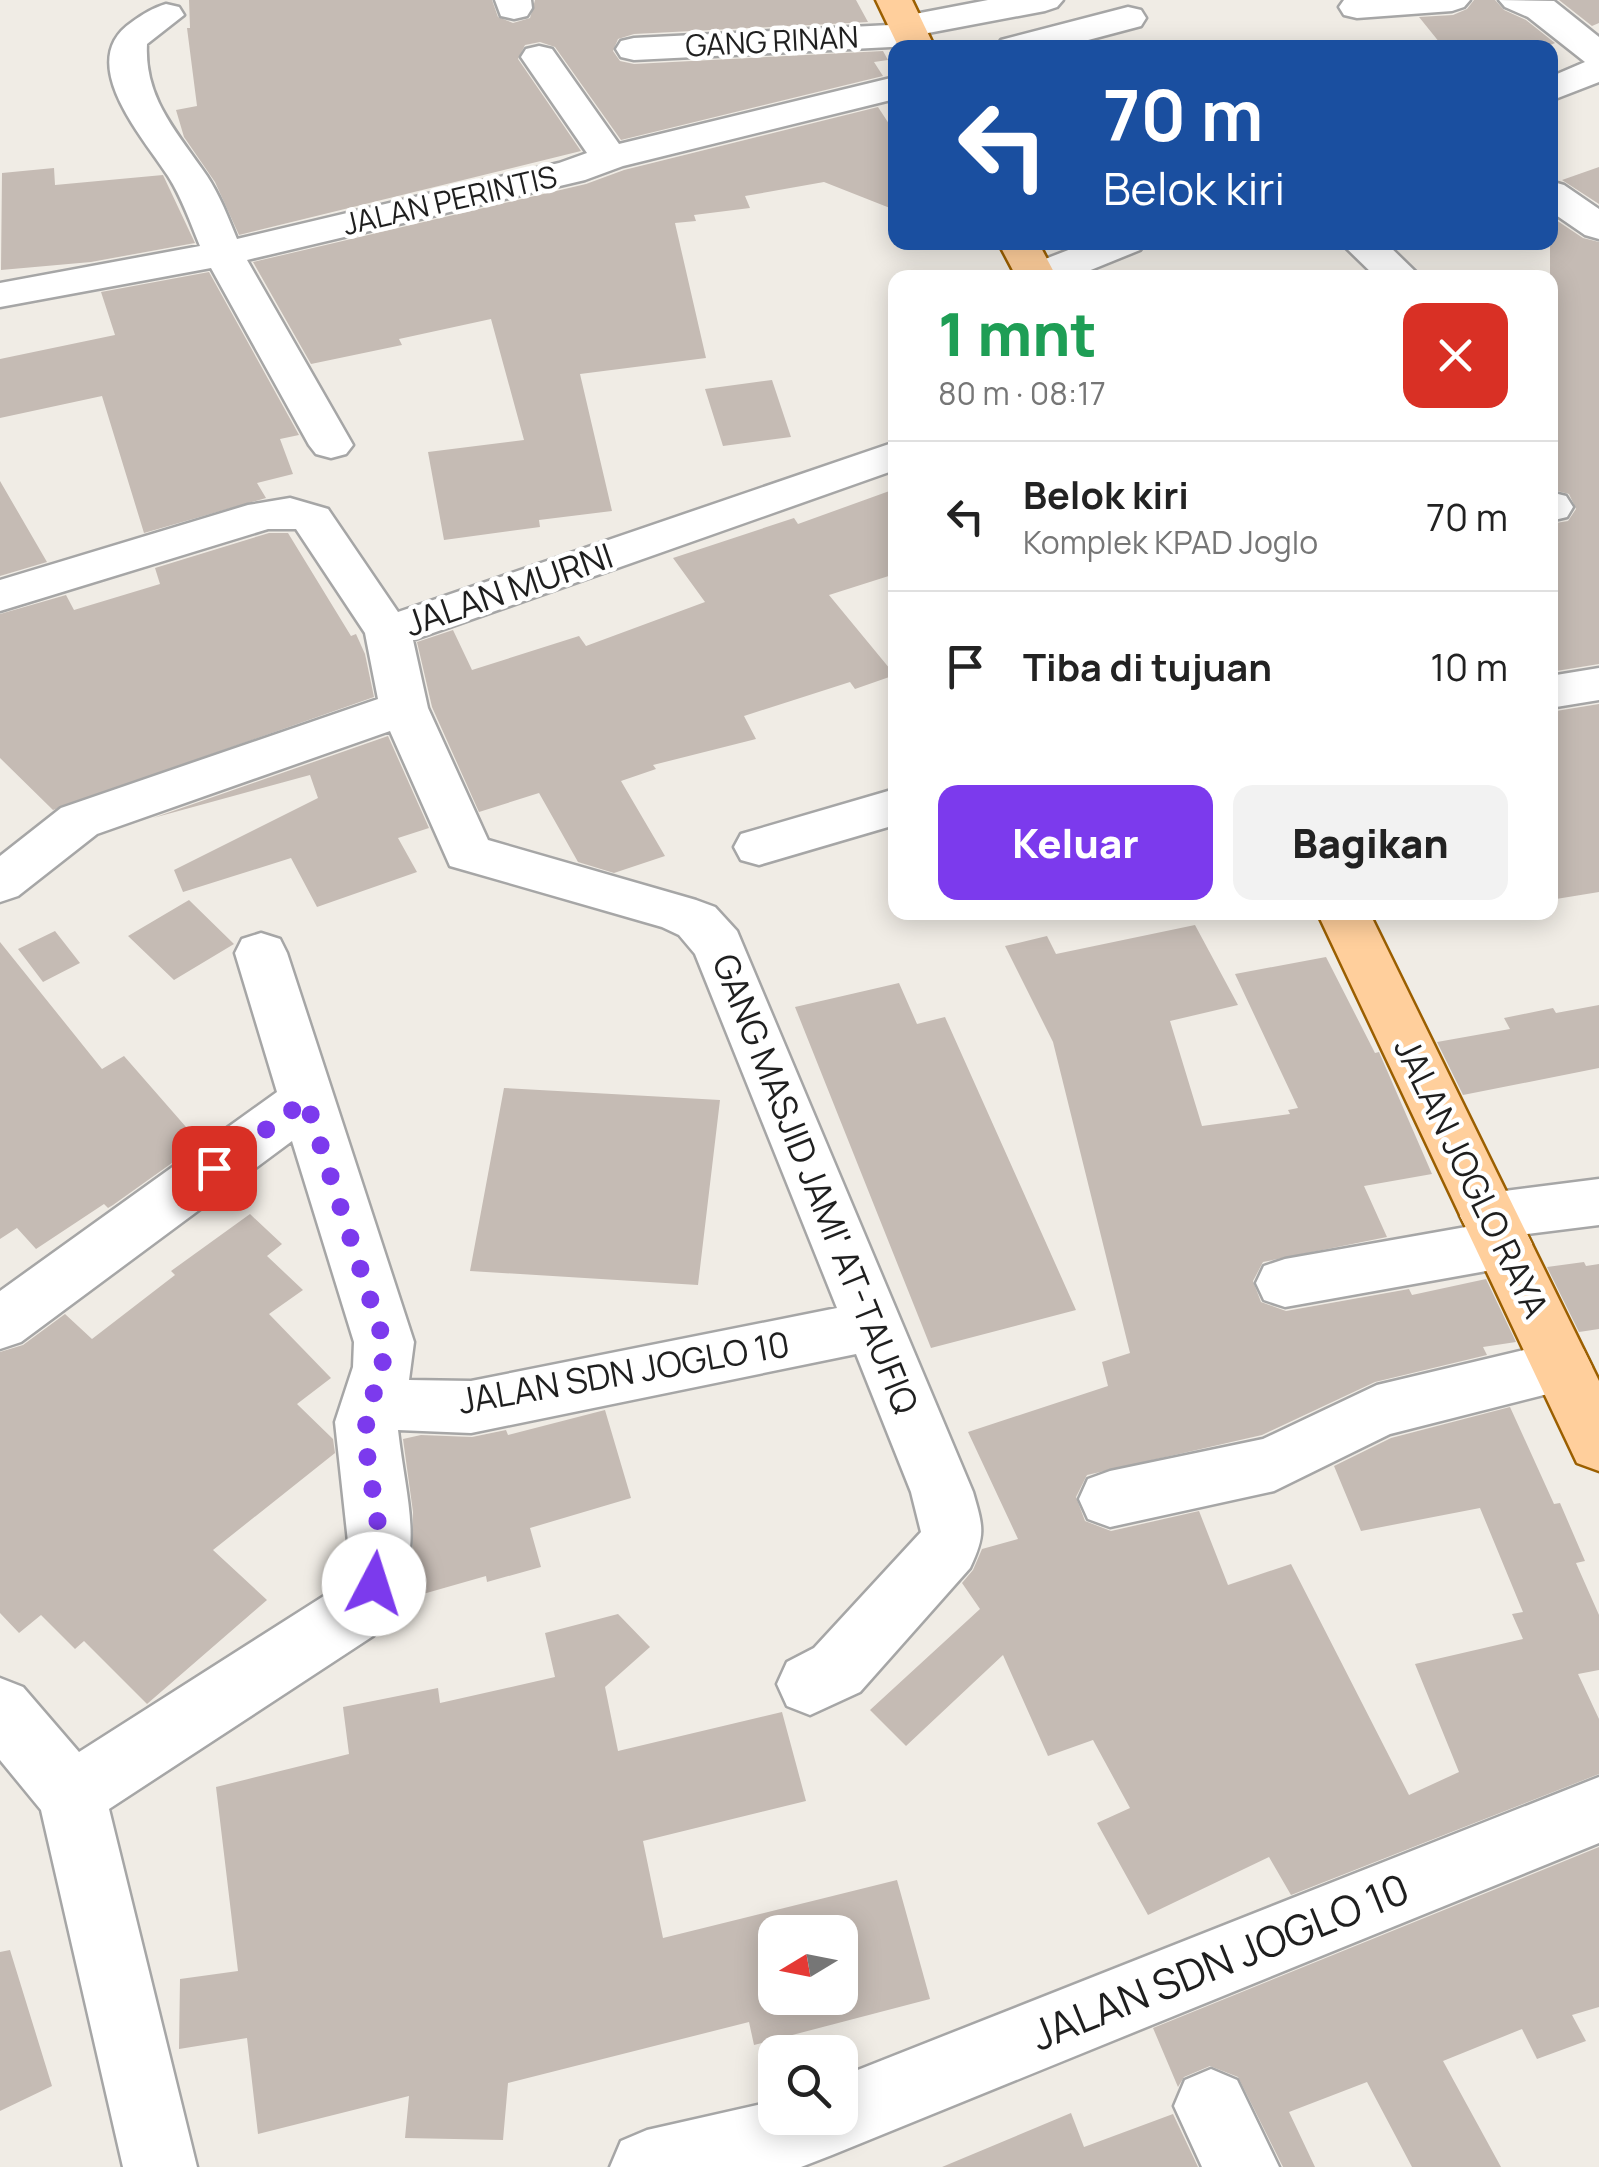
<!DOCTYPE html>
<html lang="id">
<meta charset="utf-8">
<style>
:root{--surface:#fff;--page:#f2f2f2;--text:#222;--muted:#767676;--line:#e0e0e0;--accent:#7c3aed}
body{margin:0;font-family:Manrope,sans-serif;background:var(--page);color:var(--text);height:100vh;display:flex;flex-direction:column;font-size:38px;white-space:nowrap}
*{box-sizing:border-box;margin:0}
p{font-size:32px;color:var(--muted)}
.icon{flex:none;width:55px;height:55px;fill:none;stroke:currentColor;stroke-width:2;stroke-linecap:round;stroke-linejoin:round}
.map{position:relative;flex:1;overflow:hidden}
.side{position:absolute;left:888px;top:270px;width:670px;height:650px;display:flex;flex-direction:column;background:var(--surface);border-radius:20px;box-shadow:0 5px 25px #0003}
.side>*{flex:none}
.top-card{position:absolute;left:888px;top:40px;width:670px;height:210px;border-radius:20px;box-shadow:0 5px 25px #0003;background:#1a4fa0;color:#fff;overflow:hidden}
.needle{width:65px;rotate:260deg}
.controls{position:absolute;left:758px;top:1915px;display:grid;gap:20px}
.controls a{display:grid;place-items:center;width:100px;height:100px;border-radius:20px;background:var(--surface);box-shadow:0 5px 25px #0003;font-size:50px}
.pin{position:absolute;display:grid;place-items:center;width:85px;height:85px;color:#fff;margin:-42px;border-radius:20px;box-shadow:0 5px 15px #0006}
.me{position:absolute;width:110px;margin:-55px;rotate:5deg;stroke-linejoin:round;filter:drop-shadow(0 0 8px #0008)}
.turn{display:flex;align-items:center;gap:35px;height:210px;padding:0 50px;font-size:45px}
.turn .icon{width:130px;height:130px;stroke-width:2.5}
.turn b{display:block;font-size:70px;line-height:85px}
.round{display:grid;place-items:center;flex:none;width:105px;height:105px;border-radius:20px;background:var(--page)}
.headline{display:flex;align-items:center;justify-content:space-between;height:170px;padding:0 50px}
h1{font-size:60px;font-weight:800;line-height:75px;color:#1e9e55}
.action{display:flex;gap:20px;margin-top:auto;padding:20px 50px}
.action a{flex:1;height:115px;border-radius:20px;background:var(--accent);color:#fff;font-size:40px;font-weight:800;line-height:115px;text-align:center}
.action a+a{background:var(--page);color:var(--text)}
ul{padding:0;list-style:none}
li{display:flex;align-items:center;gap:30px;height:150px;padding:0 50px;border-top:2px solid var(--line)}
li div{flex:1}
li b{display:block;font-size:38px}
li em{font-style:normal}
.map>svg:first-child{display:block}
.building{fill:#c5bbb4;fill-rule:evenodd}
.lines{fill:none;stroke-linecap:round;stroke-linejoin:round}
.minor-casing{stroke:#a6a6a6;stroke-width:5}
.major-casing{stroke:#9b5f00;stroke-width:5}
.minor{fill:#fff;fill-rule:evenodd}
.major{fill:#ffcf9c;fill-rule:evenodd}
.route{stroke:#7c3aed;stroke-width:18;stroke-dasharray:0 32.4}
.labels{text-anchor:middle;stroke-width:9;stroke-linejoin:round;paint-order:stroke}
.far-street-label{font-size:30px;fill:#1f1f1f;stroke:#fff}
.street-label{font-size:35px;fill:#1f1f1f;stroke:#fff}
.near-street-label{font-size:42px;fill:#1f1f1f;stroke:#fff}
</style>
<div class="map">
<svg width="1599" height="2167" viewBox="0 0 1599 2167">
<rect width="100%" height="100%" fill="#f0ece5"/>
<path class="building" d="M189,0h303l6,17 15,6 17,-5 5,-18h321l12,22 -234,12 -16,5 -5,12 7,10 14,3 249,-13 5,9 -14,2 9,14 -262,64 -66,-93 -15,-5 -15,3 -7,14 63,92 -342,84 -24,-53 -31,-45 -8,-27 21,-4 -10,-78h3z
M1474,0h21l9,10 22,10 29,23 -11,5h-100l-25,-31 34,-2 14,-6z
M1559,0h40v23l-7,3z
M878,107l17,26v77l-71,-28 -79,14 5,12 -56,7 2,6 -21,2 31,135 -126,16 32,137 -73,9 1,7 -96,13 -16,-88 96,-12 -33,-121 -92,20 3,6 -91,19 -58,-102 333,-78 38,-14z
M1599,167v37l-37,-24z
M54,168l1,17 108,-10 32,68 -104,19 -90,8 1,-97z
M1550,216l33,22 16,4v422l-49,8v-148l18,-3 8,-12 -7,-15 -19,-5z
M209,272l90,163 -19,4 13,35 -36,9 9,15 -122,35 -42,-137 -102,22v-59l115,-24 -14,-43z
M772,380l19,57 -68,9 -18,-57z
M0,481l47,81 -47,14z
M895,489v85l-66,21 66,80 -40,14 -5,-7 -106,34 12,23 -103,26 3,4 -35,12 44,75 -51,17 -36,-11 -39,-69 -60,19 -47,-105 -15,-65 36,-12 19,40 107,-34 7,10 119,-44 -32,-44 121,-40 4,6z
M269,533h19l63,103 5,-2 9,20 9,43 -321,113 -53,-52v-144l66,-19 8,15 86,-26 -5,-16z
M1599,704v188l-49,8v-188z
M388,736l41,92 -31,10 19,34 -100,35 -26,-49 -108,34 -9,-22 144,-72 -8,-23 -157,43z
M189,900l45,44 -60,36 -46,-44z
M1195,925l43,80 -68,16 32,105 88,-12 -2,-4 10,-2 -63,-134 91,-17 49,96 4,-1 53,122 -68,12 23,51 -124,25 -10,19 8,21 25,9 123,-22 3,6 74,-16 30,63 -33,5 4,8 -112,27 -113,53 -175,40 -11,22 9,24 26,10 88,-20 29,74 63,-21 118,231 50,-23 -44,-108 108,-25 -11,-25 11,-2 -43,-104 -119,23 -27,-65 57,-28 119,-31 44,97 6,-1 25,58 -9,2 23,52v55l-21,4 21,45v55l-308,121 -22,-38 -121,58 -51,-92 33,-15 -37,-68 -45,16 -45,-101 -97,91 -36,-36 110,-101 -18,-26 11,-13 9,-21 36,-10 -50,-107 140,-46 -6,-24 28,-9 -77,-311 -48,-96 42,-10 9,18z
M55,931l25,32 -37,19 -25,-33z
M0,942l102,127 22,-13 76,87 -87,62 -5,3 -4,-4 -68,45 -19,-21 -17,11z
M899,983l18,41 28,-7 131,293 -145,38 -136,-341z
M1599,1005v63l-136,27 -26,-53 73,-13 -6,-11 49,-10 3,5z
M504,1088l216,12 -22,185 -228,-14z
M250,1214l32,30 -15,12 36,34 -34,24 62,64 -34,26 36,35 2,14 -122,97 54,50 -120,104 -63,-63 -9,8 -34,-34 -22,18 -19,-20v-261l23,-7 42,-31 27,25 83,-64 -4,-4z
M1584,1262l2,4 13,-2v65l-20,3 -32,-65z
M605,1410l26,88 -101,30 11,39 -54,15 -1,-6 -63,18 -10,-46v-36l-10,-73 18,-4 51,2 34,-7 2,5z
M618,1614l32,33 -45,40 13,64 164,-39 24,89 -163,40 20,97 234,-58 33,119 -176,46 -5,-23 -241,61 -5,57 -98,-2 4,-42 -151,38 -11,-96 -68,11 1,-70 58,-8 -22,-184 133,-33 -6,-47 95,-19 2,15 115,-26 -10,-44zM775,1932h65v66h-65z
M1599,1847v160l-27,8 14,26 -49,18 -15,-30 -79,32 58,106h-89l-45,-85 -78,30 26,55h-32l-45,-90 -28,-11 -26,11 -6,10 -25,-59z
M10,1950l42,136 -52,25v-159z
M1071,2113l13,34 89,-33 25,53h-256z"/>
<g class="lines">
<g class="minor-casing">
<path id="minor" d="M495,0h36l1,8 -5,8 -13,3 -13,-3z
M988,0h75l-6,7 -12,4 -117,22 -4,10 -13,3 -277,14 -13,-3 -5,-8 5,-8 13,-3 256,-13 4,-7z
M1344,0h126l-6,7 -12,4 -95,7 -13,-3 -5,-8z
M1499,0l55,1 45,36v45l-49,19v-24l35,-15 -57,-45 -23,-10z
M166,4l13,3 5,8 -37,29c-3,55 31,89 60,132 13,20 21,41 30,63l322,-76 28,-10 -66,-96 5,-8 13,-3 13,3 67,95 276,-67v22l-272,67 -38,14 -338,80 106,185 -7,9 -15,4 -15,-4 -7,-9 -98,-177 -211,39v-24l200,-37c-10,-24 -18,-48 -32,-70 -26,-40 -94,-115 -36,-154 11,-8 21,-14 34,-18z
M1128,7l13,3 5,8 -5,8 -83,22h-62l5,-8z
M1550,181l14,4 35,24v30l-14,-4 -35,-24z
M1089,242h57l-6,8 -69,28 -55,-1 6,-9z
M1340,242h45l37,36h-45z
M895,442v28l-482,170 15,68 60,132 208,60 19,7 22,24 236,561c10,35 13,42 -3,76l-110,124 -50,23 -23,-9 -10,-22 10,-22 27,-14 107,-116 -10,-40 -55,-138 -385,79 -73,-3c10,86 32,130 -25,206l-264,173 88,358h-74l-82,-357 -41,-50v-82l23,9 56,65 248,-158 19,-25 3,-18 -14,-129 18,-55 1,-25 -62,-201 -271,201 -21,7v-58l277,-199 -42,-139 7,-14 19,-6 19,6 7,14 127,389 -5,38 62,1 366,-73 -142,-354 -16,-19 -17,-8 -212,-61 -60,-135 -293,103 -79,62 -18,6v-46l61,-48 317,-109 -13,-66 -69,-104h-28l-268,82v-31l248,-75 42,-7 38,11 70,103z
M1550,492l16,4 7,11 -6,10 -17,4z
M1599,668v32l-49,8v-32z
M895,789v36l-136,40 -18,-5 -7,-13 7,-13z
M1599,1179v46l-72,9 5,10 -9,17 -20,7 -218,39 -21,-7 -8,-17 8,-17 21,-7 181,-32 -6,-11 9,-16 20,-7z
M1562,1341l21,8 9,18 -9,18 -193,49 -116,57 -164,36 -22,-8 -9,-20 9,-20 22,-8 153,-32 114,-54z
M1599,1777v66l-767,312 -31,12h-191l11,-26 26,-11 128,-29v17h65v-41z
M1211,2069l26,11 42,87h-77l-28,-61 11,-26z"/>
</g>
<g class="major-casing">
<path id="major" d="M876,0h36l23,48h-36z
M998,242h40l19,36h-40z
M1317,912h52l230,469v90l-22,-8z"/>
</g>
<use href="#minor" class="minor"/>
<use href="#major" class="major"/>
</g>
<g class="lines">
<path class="route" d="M214,1168l92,-68 78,242c2,30 -16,56 -18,85 -2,52 24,105 8,157"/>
</g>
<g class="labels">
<g class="far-street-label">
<text transform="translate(772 42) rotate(-3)" y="10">GANG RINAN</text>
<text transform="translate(450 201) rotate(-13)" y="10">JALAN PERINTIS</text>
</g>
<g class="street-label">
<text transform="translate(509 590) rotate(-19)" y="12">JALAN MURNI</text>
<text transform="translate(1471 1178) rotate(64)" y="12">JALAN JOGLO RAYA</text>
<text transform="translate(815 1184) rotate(68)" y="12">GANG MASJID JAMI' AT-TAUFIQ</text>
<text transform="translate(624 1373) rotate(-10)" y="12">JALAN SDN JOGLO 10</text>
</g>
<g class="near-street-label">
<text transform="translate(1220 1962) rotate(-22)" y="15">JALAN SDN JOGLO 10</text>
</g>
</g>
</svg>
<div class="controls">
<a><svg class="needle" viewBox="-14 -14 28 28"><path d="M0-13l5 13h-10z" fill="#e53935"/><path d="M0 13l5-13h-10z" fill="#767676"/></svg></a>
<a><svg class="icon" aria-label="search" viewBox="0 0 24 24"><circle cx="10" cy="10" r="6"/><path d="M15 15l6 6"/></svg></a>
</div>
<div class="pin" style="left:214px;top:1168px;background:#d93025"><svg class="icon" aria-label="arrive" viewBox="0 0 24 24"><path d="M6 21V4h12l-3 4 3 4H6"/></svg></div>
<svg class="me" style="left:374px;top:1584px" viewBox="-20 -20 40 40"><circle r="19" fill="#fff"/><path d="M0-13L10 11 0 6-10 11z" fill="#7c3aed"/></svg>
<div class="top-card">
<div class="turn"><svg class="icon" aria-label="left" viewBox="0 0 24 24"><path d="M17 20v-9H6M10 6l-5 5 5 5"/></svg><div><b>70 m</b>Belok kiri</div></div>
</div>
<section class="side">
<div class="headline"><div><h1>1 mnt</h1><p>80 m · 08:17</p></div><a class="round" style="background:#d93025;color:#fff"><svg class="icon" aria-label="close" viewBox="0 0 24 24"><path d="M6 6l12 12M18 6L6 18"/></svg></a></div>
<ul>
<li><svg class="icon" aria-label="left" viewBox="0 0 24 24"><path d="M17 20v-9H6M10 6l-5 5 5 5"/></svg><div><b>Belok kiri</b><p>Komplek KPAD Joglo</p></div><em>70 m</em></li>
<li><svg class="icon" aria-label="arrive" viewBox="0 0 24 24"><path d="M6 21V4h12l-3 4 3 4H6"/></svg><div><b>Tiba di tujuan</b></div><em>10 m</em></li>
</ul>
<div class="action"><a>Keluar</a><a>Bagikan</a></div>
</section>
</div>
